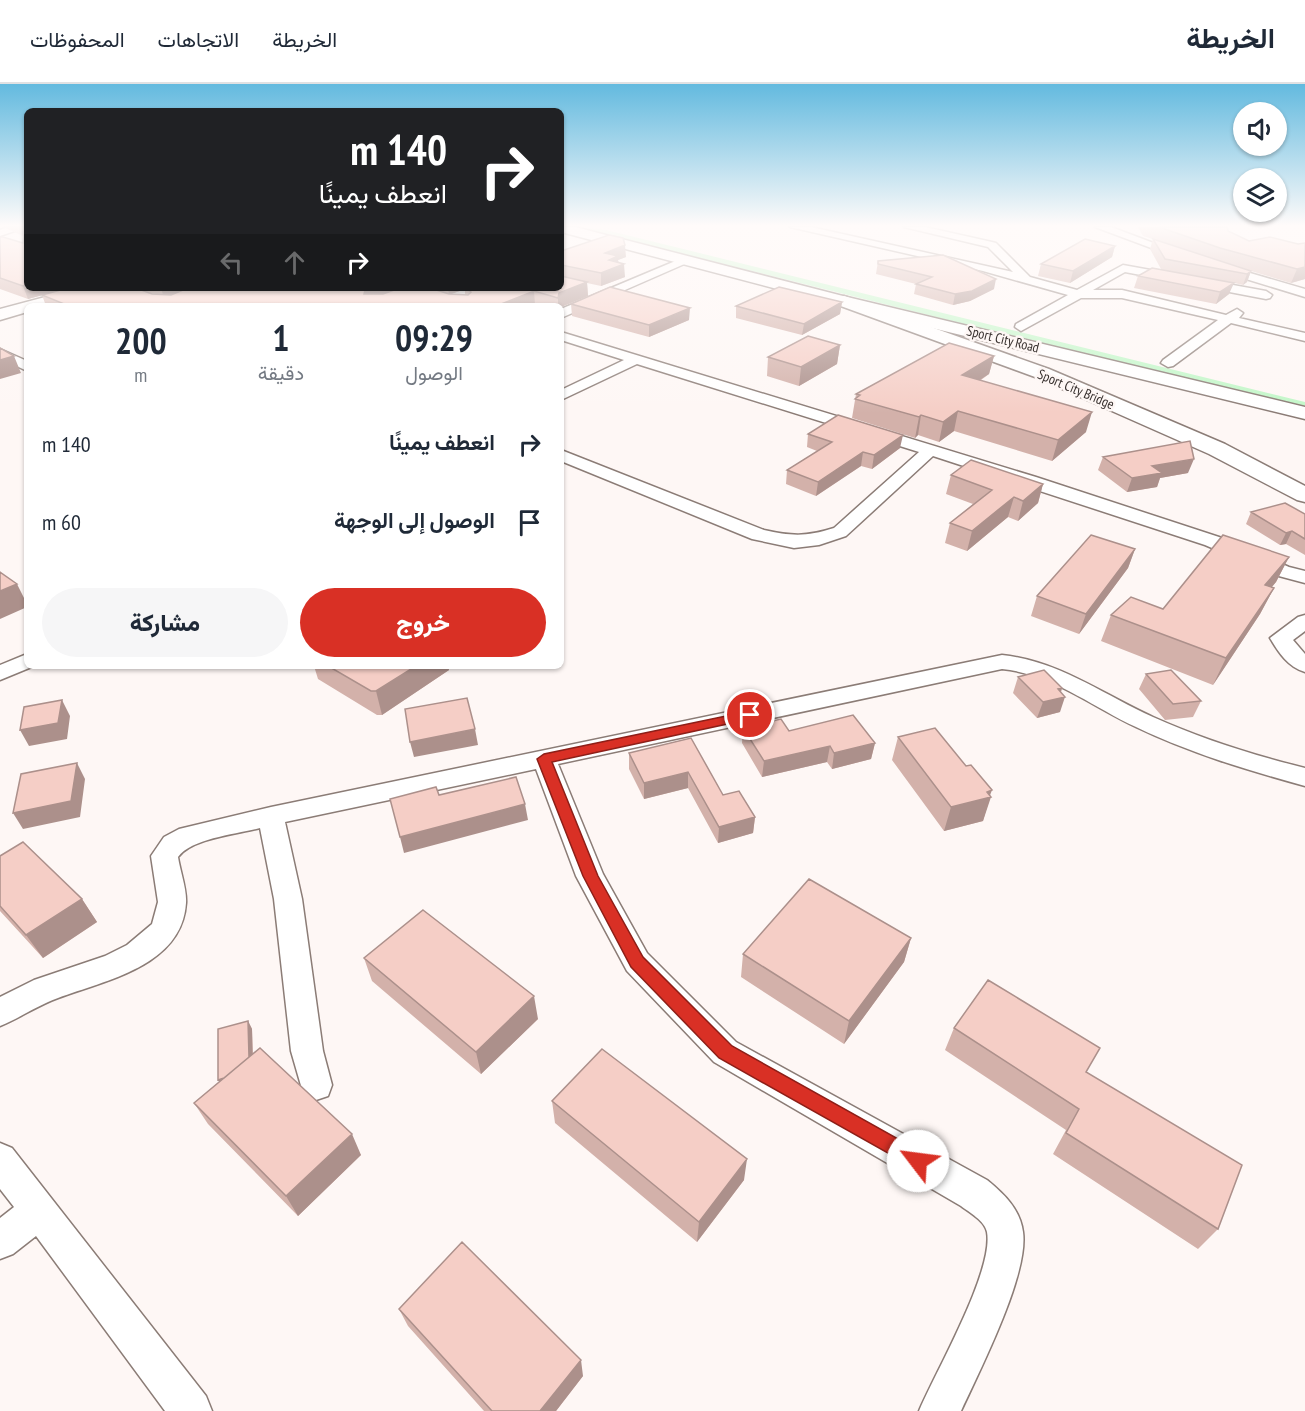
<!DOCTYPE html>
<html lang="ar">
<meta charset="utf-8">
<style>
:root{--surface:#fff;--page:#f6f6f7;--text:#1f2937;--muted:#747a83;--line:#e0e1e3;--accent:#d93025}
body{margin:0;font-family:"PT Sans Narrow",Vazirmatn,sans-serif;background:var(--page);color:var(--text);direction:rtl;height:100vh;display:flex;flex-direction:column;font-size:22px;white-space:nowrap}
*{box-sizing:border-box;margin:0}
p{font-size:20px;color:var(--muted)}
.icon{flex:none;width:33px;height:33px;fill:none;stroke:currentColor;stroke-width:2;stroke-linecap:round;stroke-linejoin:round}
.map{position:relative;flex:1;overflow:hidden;direction:ltr}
.panel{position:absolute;left:24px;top:219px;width:540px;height:366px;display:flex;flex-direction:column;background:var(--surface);border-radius:9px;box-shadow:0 2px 4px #0004;direction:rtl}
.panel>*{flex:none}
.top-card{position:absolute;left:24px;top:24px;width:540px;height:183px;border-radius:9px;box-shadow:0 2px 4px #0004;direction:rtl;background:#202124;color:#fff;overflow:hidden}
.buttons{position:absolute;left:1233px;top:18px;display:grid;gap:12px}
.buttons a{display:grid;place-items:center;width:54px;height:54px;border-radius:50%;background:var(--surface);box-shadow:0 2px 4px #0004;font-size:30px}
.pin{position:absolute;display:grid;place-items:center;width:51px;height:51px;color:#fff;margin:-26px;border:3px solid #fff;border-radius:50%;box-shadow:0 2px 6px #0007}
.me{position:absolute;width:66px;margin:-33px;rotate:300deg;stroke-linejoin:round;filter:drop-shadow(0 0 4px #0008)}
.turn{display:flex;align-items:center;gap:21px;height:126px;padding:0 18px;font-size:27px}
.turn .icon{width:78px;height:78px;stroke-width:2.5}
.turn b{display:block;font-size:42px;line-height:51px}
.lanes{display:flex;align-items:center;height:57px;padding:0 18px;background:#0003;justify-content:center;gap:30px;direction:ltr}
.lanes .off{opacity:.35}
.eta{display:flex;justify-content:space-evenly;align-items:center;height:102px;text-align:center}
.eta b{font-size:36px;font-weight:800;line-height:42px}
.primary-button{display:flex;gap:12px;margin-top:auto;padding:12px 18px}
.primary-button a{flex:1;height:69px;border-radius:36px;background:var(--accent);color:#fff;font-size:24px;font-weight:800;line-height:69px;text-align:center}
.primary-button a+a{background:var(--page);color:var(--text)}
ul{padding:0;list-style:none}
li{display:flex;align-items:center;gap:18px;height:78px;padding:0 18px}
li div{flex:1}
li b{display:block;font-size:22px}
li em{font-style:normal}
header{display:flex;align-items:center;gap:36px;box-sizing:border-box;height:84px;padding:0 30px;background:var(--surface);border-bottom:2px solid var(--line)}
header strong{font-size:28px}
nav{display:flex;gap:33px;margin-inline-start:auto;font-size:21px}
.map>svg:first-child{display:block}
.green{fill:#c2f7c8}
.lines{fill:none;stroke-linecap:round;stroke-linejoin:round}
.street-casing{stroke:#8b7c76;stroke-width:3}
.secondary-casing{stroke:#8b7c76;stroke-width:3}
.primary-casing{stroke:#8b7c76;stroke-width:3}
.street{fill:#fff;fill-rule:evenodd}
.secondary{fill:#fff;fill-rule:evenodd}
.primary{fill:#fff;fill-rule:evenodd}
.wall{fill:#d3b1aa;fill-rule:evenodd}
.shaded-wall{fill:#ac908b}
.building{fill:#f5cec6;stroke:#ac908b;stroke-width:1.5}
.route{fill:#d93025;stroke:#8d1f18;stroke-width:1.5}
.labels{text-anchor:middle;stroke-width:5;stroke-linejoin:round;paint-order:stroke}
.far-street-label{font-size:14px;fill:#37302e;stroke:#fef7f5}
</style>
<header>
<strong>الخريطة</strong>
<nav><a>الخريطة</a><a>الاتجاهات</a><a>المحفوظات</a></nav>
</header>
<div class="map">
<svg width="1305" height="1327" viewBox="0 0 1305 1327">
<rect width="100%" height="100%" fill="#fef7f5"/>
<path class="green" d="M575,143l31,3 699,172v7z"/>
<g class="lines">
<g class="street-casing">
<path id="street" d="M8,143h18l-26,9v-6z
M790,143h21l202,45 -25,-25 -84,-20h21l67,15 4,1 34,34 47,13 46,-25 143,26 6,4 -2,3 -4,1 -141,-27 -32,18h29l104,25 11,-6 6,4 -4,5 66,15v8l-74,-18 -58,43 -5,1 -7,-4 2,-3 55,-40 -96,-22h-41l-60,33 -6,-4 1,-3 52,-29 -85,-24z
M1095,143h16l77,29 -6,3 -4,-1z
M685,173l4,1v4l-128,56v-9z
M1250,189l55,16v8l-59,-18v-4z
M561,248l475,145 183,60 70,30 16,4v12l-30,-8 -70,-30 -272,-89 -87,80 -27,9 -25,3 -42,-9 -191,-78v-11l203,80c27,6 42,7 70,-2l85,-76 -282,-88 -76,36v-10l63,-30 -63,-20z
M0,265l27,12v10l-27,-13z
M1305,531v16l-12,9 12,14v18c-17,-5 -26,-19 -35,-34l28,-21z
M27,570v12h7l-34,14v-15z
M1002,571c57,6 100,39 151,62 49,22 100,38 152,51v18c-58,-16 -115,-33 -169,-59 -45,-21 -84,-53 -134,-58l-444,95 45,110 44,79 89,89 251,138c17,14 33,29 36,52 6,42 -43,138 -62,179h-42c17,-40 75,-140 68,-179 -2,-11 -18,-20 -26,-26l-247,-144 -87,-91 -51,-95 -40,-107 -251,53 17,77 21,152 9,34 -4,11 -12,4 -12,-4 -13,-45 -17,-152 -14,-71c-22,6 -68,10 -82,29 2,14 9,32 8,46 -4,63 -80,77 -128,95 -20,7 -38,20 -58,28v-29l34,-17 71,-24 22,-11 25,-21 6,-22 -7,-46 13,-19 15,-8 92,-22z
M0,1059l12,5 194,248 6,15h-47l-129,-175 -23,18 -13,5v-41l14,-11 -14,-18z"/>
</g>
<g class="secondary-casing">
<path id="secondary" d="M79,204h27l-2,3 -53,15h-24v6l-27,8v-11z
M844,212l205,73 176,75 80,42v16l-8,-2 -88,-46 -174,-77 -197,-72 -2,-4 2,-4z"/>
</g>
<g class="primary-casing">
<path id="primary" d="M561,143h14l268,69 462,111v12l-471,-115 -273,-72z"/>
</g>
<use href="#street" class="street"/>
<use href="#secondary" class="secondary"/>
<use href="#primary" class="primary"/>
</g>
<path class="wall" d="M3,143h24v61h255l4,1 -3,-1h278v-37l65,6 -8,3 7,17 -24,9 -14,-3 1,13 -27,11 -26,-2 -2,1h-487l-4,-11 -14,4 -28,-10v-52l23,6 1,-6 -1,-1zM465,205v6l-15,-1z
M1138,143h89l1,4 21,10 21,-4 35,42 -14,4 -40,-12 -4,11 -4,3 -17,-4 3,13 -13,10 -82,-16 4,-12 23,-7 -11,-20 3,-10 -10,-3z
M1115,162l-3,11 -42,26 -32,-7 3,-12z
M878,177l116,28 -24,12 -17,4 -39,-11 2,-10 -40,-10z
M842,218l-2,12 -38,21 -66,-17v-12z
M571,220l118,16 -40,17 -77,-21z
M840,261l-3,19 -38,22 -32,-10 1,-19z
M994,272l-5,18 -8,6 105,52 -34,29 -98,-30 -15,11 -21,-7 -3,3 -63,-20 4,-24z
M808,350l92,14 -28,21 -11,-3 -45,30 -30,-12 1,-14 30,-19 -10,-4z
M1103,373l85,16 -28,5 -3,9 -30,5 -29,-22z
M951,391l92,9 -5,19 -20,18 -10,-4 -41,34 -22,-8 5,-20 23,-19 -27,-10z
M1251,428l54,2v41l-19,-11 -6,1 -34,-21z
M1135,465l-7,19 -49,66 -48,-18 6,-20z
M1289,473l-13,25 -4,5 2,1 -14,26 -47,71 -112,-44 10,-26 52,-6z
M314,582h134l1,4 -67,45h-5l-59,-36z
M1146,590l55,27 -8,16 -28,3 -26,-31z
M1018,593l44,11 -1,4 -1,20 -23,6 -24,-25z
M743,644l46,3 86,12 -4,16 -39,10 -5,-7 -65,15 -20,-34z
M898,653l92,59 -7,25 -39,10 -52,-71z
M691,654l32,57 32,22 -2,16 -35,10 -30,-55 -44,11 -15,-30v-16z
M0,772l82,43 15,23 -54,36 -43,-47z
M911,854l-7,24 -60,82 -103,-67 2,-23z
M364,874l174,61 -57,55 -109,-93z
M248,937l4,8 1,25 108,101 -63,61 -90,-92 -14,-21 25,-21z
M954,944l132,44 132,157 -20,20 -145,-95 13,-24 -121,-80z
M552,1017l192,79 -47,62 -142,-119z
M399,1225l184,67 -27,35h-72l-76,-85z"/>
<path class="shaded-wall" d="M625,161l1,12 -8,3v6l6,-2 1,13 -24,9v-13l4,-20z
M1115,162l-3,11 -42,26 3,-12z
M1305,183v12l-14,4 6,-14z
M1251,187l-4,11 -4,3 4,-11z
M996,195l-2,10 -24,12 -17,4 2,-11z
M587,198l1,14 -27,11 -3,-1v-8l1,-5z
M1234,199l-5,11 -13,10 4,-12z
M27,201v3h43l-42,11 -5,-13z
M161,204h37l-34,10z
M370,204h31l-34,16 -3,-10 1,-4z
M448,204h16l1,1 -16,6z
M534,207l1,14 -2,1h-37z
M842,218l-2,12 -38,21 2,-11z
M690,224l-1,12 -40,17v-12z
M840,261l-3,19 -38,22 2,-19z
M14,272l7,17 -21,6v-19z
M994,272l-5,18 -31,20 4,-19z
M958,327l-4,20 -15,11 4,-20z
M1092,328l-6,20 -34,29 6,-21z
M921,331l-3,20 -3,3 4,-21z
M903,351l-3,13 -28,21 2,-14z
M863,368l-2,14 -45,30 2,-14z
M1194,375l-6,14 -28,5 -3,9 -30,5 5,-14 20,-12z
M1043,400l-5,19 -20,18 5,-20z
M1014,413l-6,20 -41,34 5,-20z
M1292,447l-6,13 -6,1 6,-12z
M1135,465l-7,19 -49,66 7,-20z
M1289,473l-13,25 -25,29 14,-26z
M17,500l10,20v3l-27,12v-28z
M1274,504l-14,26 -47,71 13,-27z
M416,582h32l1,4 -67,45 -6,-24z
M1062,604l-3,10 6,-1 -5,15 -23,6 6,-16 15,-13z
M62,616l8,16 -3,23 -38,7 -9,-16z
M475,645l3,16 -64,12 -4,-15z
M875,659l-4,16 -39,10 2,-16z
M830,662l-3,16 -65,15 2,-16z
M77,679l8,16 -5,38 -57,12 -10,-16z
M688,688v16l-44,11v-16z
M992,706l-3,8 2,-1 -8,24 -39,10 7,-24 36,-15z
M525,720l3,16 -124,33 -4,-16z
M755,733l-2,16 -35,10 1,-16z
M82,815l15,23 -54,36 -17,-23z
M911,854l-7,24 -60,82 5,-23z
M534,912l4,23 -57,55 -5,-22z
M248,937l4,8 1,48 -31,10 -4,-7z
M352,1050l9,21 -63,61 -12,-20z
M747,1075l-3,21 -47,62 2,-20z
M581,1276l2,16 -27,35h-16z"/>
<path class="building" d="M1159,143h68l1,4 21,10 21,-4 28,7 7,-1v24l-8,2 -77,-21z
M27,147v54l-4,1 -23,-8v-41h3l20,6 1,-8 -2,-3z
M609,151l14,3 2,7 -20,8 13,3 -9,4 15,4 -23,9 -40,-8v-14z
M1085,155l30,7 -42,25 -32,-7z
M1153,155l98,32 -4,3 -82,-15z
M943,171l53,24 -24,12 -17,3 -39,-10 16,-7 -54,-13v-3z
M1152,184l82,15 -14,9 -82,-16z
M561,192l26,6 -28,11 -1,5 -24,-7 -38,15h-257l-3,-1 -3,1h-164l-27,-11 26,-7h68l16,6 19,1 17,-7h94l3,1 9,1 1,-2h75l-5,2 -1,4h19l17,-6h30l19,6 19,1 3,-3 -6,-4h96z
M610,203l80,21 -41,17 -78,-21z
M779,203l63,15 -38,22 -68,-18z
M808,252l32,9 -39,22 -33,-10z
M949,259l45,13 -32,19 130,37 -34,28 -100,-29 -15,11 -22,-7 -2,2 -64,-18 5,-4 -4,-1z
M0,264l14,8 -14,4z
M838,331l65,20 -29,20 -11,-3 -45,30 -31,-12 45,-28 -24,-8z
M1190,357l4,18 -42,7 10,7 -30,5 -29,-21z
M971,376l72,24 -20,17 -9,-4 -42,34 -22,-8 42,-33 -41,-15z
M1285,419l20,11v25l-13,-8 -6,2 -35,-21z
M1091,451l44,14 -49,65 -49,-18z
M1223,451l66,22 -24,28 9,3 -48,70 -115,-43 20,-18 32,12z
M0,488l17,12 -17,7z
M328,582h88l-40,25h-5z
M1044,586l18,18 -4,1 7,8 -22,5 -25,-25z
M1171,586l30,31 -28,3 -27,-30z
M467,614l8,31 -65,13 -5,-33z
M62,616l-4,23 -38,7 4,-23z
M853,631l22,28 -41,10 -4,-7 -66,15 -21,-33 38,-9 8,12z
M935,644l31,38 5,-1 21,25 -5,2 4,5 -40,10 -53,-70z
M691,654l32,57 16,-4 16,26 -36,10 -31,-55 -44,11 -15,-30z
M77,679l-6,38 -58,12 8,-39z
M516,693l9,27 -125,33 -10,-38 46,-12 3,8z
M23,758l59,57 -56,36 -26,-29v-50z
M809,795l102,59 -62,83 -106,-67z
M423,826l111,86 -58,56 -112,-94z
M988,896l112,68 -14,24 156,93 -24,64 -152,-96 13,-24 -125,-81z
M248,937l1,36 -25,21 -6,2v-51z
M260,964l92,86 -66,62 -92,-93z
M602,965l145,110 -48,63 -147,-121z
M462,1158l119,118 -41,51h-48l-93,-102z"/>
<linearGradient id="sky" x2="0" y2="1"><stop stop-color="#63badf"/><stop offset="0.43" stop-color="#fffbfa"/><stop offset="1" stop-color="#fffbfa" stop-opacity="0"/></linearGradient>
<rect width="1305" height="329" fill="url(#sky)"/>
<path class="route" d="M750,627l5,1 2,3 -2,3 -203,44 46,114 45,81 89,89 193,108 3,7 -3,7 -7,2 -199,-112 -88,-91 -48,-91 -46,-117 7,-5z"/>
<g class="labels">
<g class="far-street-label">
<text transform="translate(1003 255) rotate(14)" y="5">Sport City Road</text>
<text transform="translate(1076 305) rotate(23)" y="5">Sport City Bridge</text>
</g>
</g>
</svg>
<div class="buttons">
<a><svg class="icon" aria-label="sound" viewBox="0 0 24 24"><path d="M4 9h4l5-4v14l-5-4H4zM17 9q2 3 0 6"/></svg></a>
<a><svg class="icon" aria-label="layers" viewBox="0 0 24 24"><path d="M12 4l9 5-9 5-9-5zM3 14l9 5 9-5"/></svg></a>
</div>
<div class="pin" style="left:750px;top:631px;background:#d93025"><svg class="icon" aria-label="arrive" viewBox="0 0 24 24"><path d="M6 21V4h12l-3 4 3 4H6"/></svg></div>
<svg class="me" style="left:918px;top:1077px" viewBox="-20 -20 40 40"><circle r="19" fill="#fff"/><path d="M0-13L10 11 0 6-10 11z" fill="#d93025"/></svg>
<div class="top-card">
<div class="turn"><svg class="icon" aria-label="right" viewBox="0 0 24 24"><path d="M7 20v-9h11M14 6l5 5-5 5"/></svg><div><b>140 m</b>انعطف يمينًا</div></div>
<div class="lanes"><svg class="icon off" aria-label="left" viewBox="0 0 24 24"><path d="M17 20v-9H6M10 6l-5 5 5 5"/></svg><svg class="icon off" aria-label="ahead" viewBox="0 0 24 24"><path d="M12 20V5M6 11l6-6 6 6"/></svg><svg class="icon" aria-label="right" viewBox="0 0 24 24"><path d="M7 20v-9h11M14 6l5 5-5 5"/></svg></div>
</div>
<section class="panel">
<div class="eta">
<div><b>09:29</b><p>الوصول</p></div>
<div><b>1</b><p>دقيقة</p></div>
<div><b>200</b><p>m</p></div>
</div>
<ul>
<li><svg class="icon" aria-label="right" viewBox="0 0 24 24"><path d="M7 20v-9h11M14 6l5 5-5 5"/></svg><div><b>انعطف يمينًا</b></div><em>140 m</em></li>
<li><svg class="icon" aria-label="arrive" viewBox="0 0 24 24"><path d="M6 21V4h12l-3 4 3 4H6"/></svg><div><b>الوصول إلى الوجهة</b></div><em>60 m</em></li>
</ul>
<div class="primary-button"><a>خروج</a><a>مشاركة</a></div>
</section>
</div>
